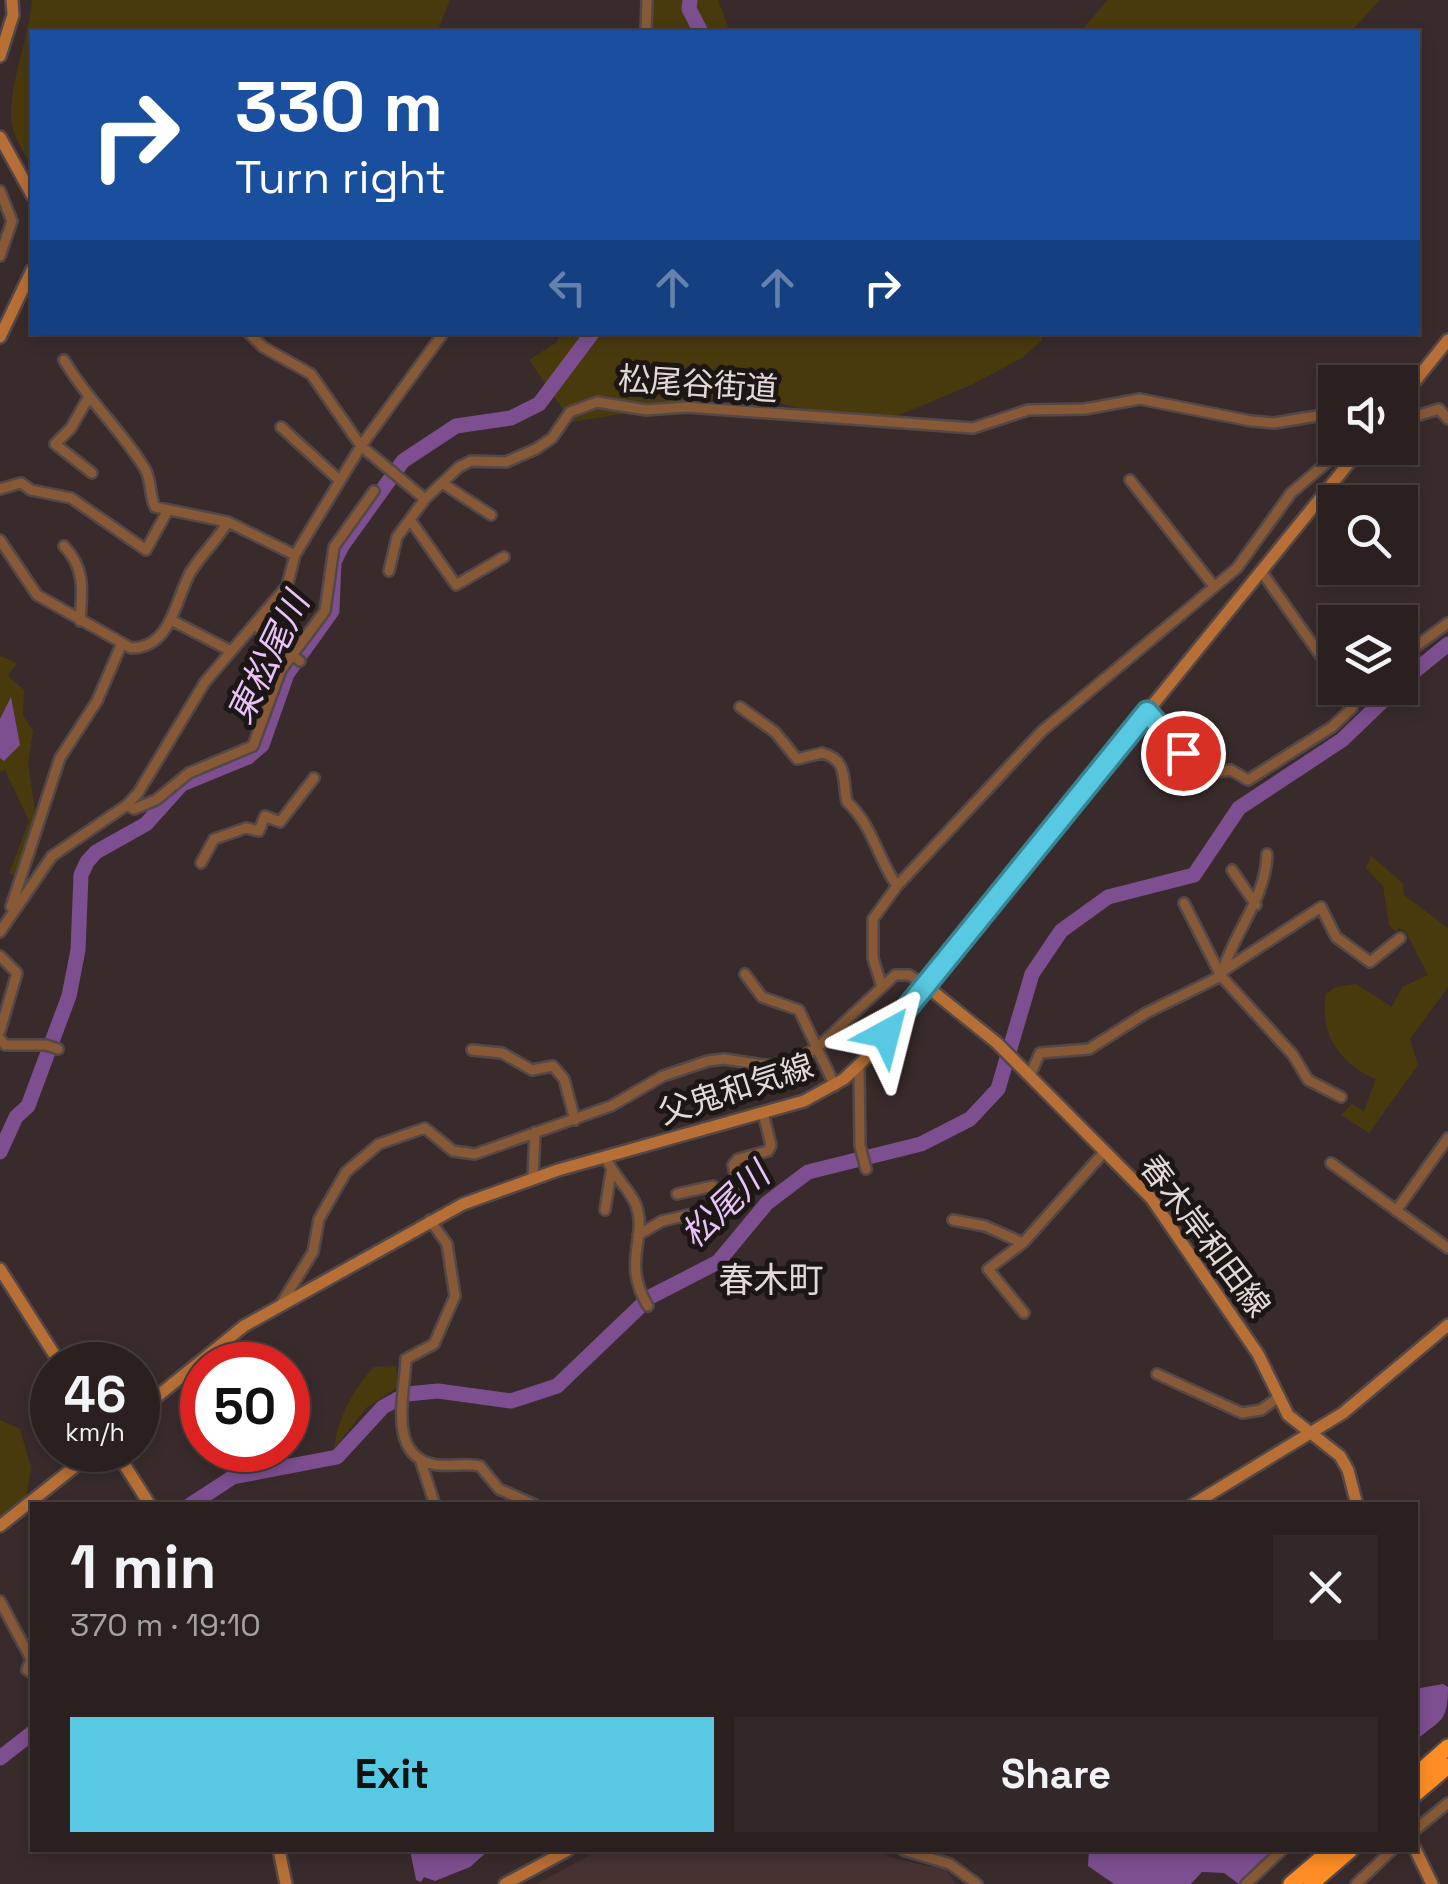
<!DOCTYPE html>
<meta charset="utf-8">
<style>
:root{--surface:#2b2020;--page:#332829;--text:#f1f3f6;--muted:#a6a3a5;--line:#473e3e;--accent:#57c9e2}
body{margin:0;font-family:"Space Grotesk","Noto Sans JP",sans-serif;background:var(--page);color:var(--text);height:100vh;display:flex;flex-direction:column;font-size:38px;white-space:nowrap}
*{box-sizing:border-box;margin:0}
p{font-size:32px;color:var(--muted)}
.icon{flex:none;width:55px;height:55px;fill:none;stroke:currentColor;stroke-width:2;stroke-linecap:round;stroke-linejoin:round}
.map{position:relative;flex:1;overflow:hidden}
.drawer{position:absolute;left:30px;top:1502px;width:1388px;height:350px;display:flex;flex-direction:column;background:var(--surface);border-radius:0px;box-shadow:0 5px 15px #0003,0 0 0 2px var(--line)}
.drawer>*{flex:none}
.hud{position:absolute;left:30px;top:30px;width:1390px;height:305px;border-radius:0px;box-shadow:0 5px 15px #0003,0 0 0 2px var(--line);background:#1a4fa0;color:#fff;overflow:hidden}
.buttons{position:absolute;left:1318px;top:365px;display:grid;gap:20px}
.buttons a{display:grid;place-items:center;width:100px;height:100px;border-radius:0px;background:var(--surface);box-shadow:0 5px 15px #0003,0 0 0 2px var(--line);font-size:50px}
.speed{position:absolute;left:30px;top:1342px;display:flex;gap:20px;font-size:50px;font-weight:700;text-align:center}
.speed>*{display:grid;place-content:center;width:130px;height:130px;border-radius:50%;background:var(--surface);box-shadow:0 5px 15px #0003,0 0 0 2px var(--line);line-height:1}
.speed small{font-size:25px;font-weight:400}
.speed .limit{border:15px solid #d22;background:#fff;color:#111}
.pin{position:absolute;display:grid;place-items:center;width:85px;height:85px;color:#fff;margin:-42px;border:5px solid #fff;border-radius:50%;box-shadow:0 2px 10px #0007}
.me{position:absolute;width:110px;margin:-55px;rotate:38deg;stroke-linejoin:round;filter:drop-shadow(0 0 8px #0008)}
.turn{display:flex;align-items:center;gap:35px;height:210px;padding:0 40px;font-size:45px}
.turn .icon{width:130px;height:130px;stroke-width:2.5}
.turn b{display:block;font-size:70px;line-height:85px}
.lanes{display:flex;align-items:center;height:95px;padding:0 40px;background:#0003;justify-content:center;gap:50px;direction:ltr}
.lanes .off{opacity:.35}
.round{display:grid;place-items:center;flex:none;width:105px;height:105px;border-radius:0px;background:var(--page)}
.summary{display:flex;align-items:center;justify-content:space-between;height:170px;padding:0 40px}
h1{font-size:60px;font-weight:800;line-height:75px}
.button{display:flex;gap:20px;margin-top:auto;padding:20px 40px}
.button a{flex:1;height:115px;border-radius:0px;background:var(--accent);color:#111;font-size:40px;font-weight:800;line-height:115px;text-align:center}
.button a+a{background:var(--page);color:var(--text)}
.map>svg:first-child{display:block}
.built{fill:#473231}
.green{fill:#493a0e}
.water{fill:#7d4f90}
.lines{fill:none;stroke-linecap:round;stroke-linejoin:round}
.river{stroke:#7d4f90;stroke-width:15}
.street-casing{stroke:#544747;stroke-width:14}
.secondary-casing{stroke:#544747;stroke-width:16}
.highway-casing{stroke:#544747;stroke-width:20}
.street{stroke:#875937;stroke-width:9}
.secondary{stroke:#b76f35;stroke-width:11}
.highway{stroke:#fe8d25;stroke-width:15}
.route-casing{stroke:#398393;stroke-width:25}
.route{stroke:#57c9e2;stroke-width:18}
.labels{text-anchor:middle;stroke-width:10;stroke-linejoin:round;paint-order:stroke}
.street-label{font-size:32px;fill:#e3d9d9;stroke:#1c1615}
.water-label{font-size:35px;font-style:italic;fill:#e8c2f9;stroke:#1c1615}
.neighbourhood-label{font-size:35px;fill:#e3d9d9;stroke:#1c1615}
</style>
<div class="map">
<svg width="1448" height="1884" viewBox="0 0 1448 1884">
<rect width="100%" height="100%" fill="#392b2b"/>
<path class="built" d="M599,1850h279l14,8 54,12 10,14h-419z"/>
<path class="green" d="M32,0h418l-13,32h-405v136c-6,-13 -17,-28 -20,-43 -5,-38 17,-85 20,-125z
M655,0h63l12,32h-87z
M1108,0h272l-30,32h-270z
M560,332h482v8l-20,18 -49,26 -83,35 -63,-4 -84,-21 -171,28 -43,-62 28,-18z
M0,656l17,7 -9,13 16,14 -1,25 10,16 -5,32 8,56 -16,57 -11,-2 20,-53 -24,-51 -5,2z
M1371,856l32,27 1,12 44,33v59l-38,52 8,26 -49,68 -28,-18 11,-11 12,7 12,-32c-34,-13 -58,-46 -50,-85l10,-7 20,-3 36,23 10,-20 26,-12 -22,-43 -7,-4 -3,4 -7,-7 -6,-39 -17,-18z
M396,1366l2,21 -32,21 -32,41c4,-32 18,-58 40,-82z
M0,1420l20,9 11,39 -5,30 -26,20z"/>
<path class="water" d="M11,697l9,48 -16,16 -4,-3v-39z
M1443,1684l5,3c0,37 -8,32 -33,54v-52z
M410,1850h79l-19,17 -35,14 -11,-4 -3,5 -5,-2z
M1089,1850h188l-38,34 -15,-11 -22,-1 -11,12h-77l-26,-18z"/>
<g class="lines">
<path class="river" d="M690,0l-1,9 12,23
M1400,683l48,-39
M0,1152l16,-35 12,-11 41,-110 9,-46 3,-75 6,-13 9,-10 50,-28 36,-40 66,-27 14,-12 25,-71 45,-63 2,-49 8,-16 61,-85 53,-35 55,-8 28,-14 54,-72
M190,1505l43,-28 104,-20 46,-50 24,-13 31,-3 73,10 46,-15 93,-89 68,-35 49,-59 41,-31 113,-28 49,-25 28,-30 34,-115 29,-43 47,-34 86,-22 45,-67 103,-68 54,-52
M0,1758l32,-25"/>
<g class="street-casing">
<path id="street" d="M646,32l1,-32
M0,191l12,30 -12,35
M248,332l15,15 48,27 50,72 83,-114
M64,360c23,40 57,69 81,109 7,12 4,26 10,38l73,15
M88,398l-17,30 -16,16 37,29
M1400,421l39,-12 9,10
M281,427l57,52
M1130,480l83,105
M442,483l49,32
M0,489l21,-6 10,7 40,8 75,52 22,-40
M411,521l45,64 48,-28
M0,540l37,55 94,53c40,0 44,-47 59,-75 11,-18 27,-33 38,-51l67,33
M64,546c22,23 18,45 16,75
M389,571l8,-34 28,-38
M1261,571l74,105
M171,620l60,31
M256,626l44,35
M1400,658l48,-35
M740,707l35,25 22,27 25,-6c27,7 20,28 25,49 25,22 31,57 50,84
M1147,712l54,62 30,-4 17,10 84,-53 20,-19 -2,-15 8,-5
M127,805l7,4 22,-9 33,-27 64,-27 28,-76 44,-59 9,-64 40,-56
M201,863l13,-24 32,-11 13,3 6,-15 15,6 34,-44
M1232,870l24,35
M1184,903l37,73 72,79 15,25 33,17
M11,907l49,-149 37,-57 25,-58
M0,932l52,-76 75,-51 11,-12 67,-111 82,-96 8,-31 66,-109 64,53 34,-32 12,-6 35,1 30,-13 16,-11 18,-26 27,-10 49,8 41,-3 286,21 55,-18 57,-1 55,-10 111,22 23,2 61,-10
M0,956l17,17 -17,58
M1223,971l98,-64 15,30 34,25 30,-24
M745,974l17,23 37,13 36,76
M881,984l-8,-26v-39l24,-33 145,-155 195,-163 54,-75 53,-45
M0,1039l5,6h41l12,4
M472,1050l30,3 30,17 21,-4 11,13 11,41
M859,1067l1,79 6,23
M1030,1075l10,-22 49,-4 57,-36 75,-37c12,-43 45,-77 46,-122
M606,1158c7,18 23,30 30,47 12,33 -15,58 12,101
M1331,1163l117,85
M533,1178l2,-46
M677,1194l36,-8
M605,1210l6,-38
M1396,1211l52,-73
M430,1220l17,24 8,52 -21,48 -28,15c-1,33 -19,94 26,105 16,4 32,-2 48,2l19,23 36,16
M953,1220l32,6 38,17 82,-92
M638,1235l24,-14 74,-17 4,-10 -7,-29 5,-6 30,-8 3,-6 -8,-32
M1023,1243l-35,26 36,44
M281,1304l32,-52 6,-33 27,-47 33,-28 46,-16 28,23 22,3 136,-48 52,-30 45,-15 16,-2 54,8 11,-3 29,-17 77,-72h14l16,10
M1157,1374l85,39 19,-3 18,-13
M420,1459l15,46
M0,1601l31,58 -4,11 5,3
M1415,1830l33,-27
M903,1850l47,14 27,20
M1246,1884l36,-34
M1356,1884l36,-34"/>
</g>
<g class="secondary-casing">
<path id="secondary" d="M0,56l13,-41 -1,-15
M0,137l32,58
M0,337l32,-67
M1400,400l48,-60
M925,985l72,58 154,155 107,156 30,61 52,41 8,14 9,35
M0,1269l61,96
M138,1412l106,-86 219,-122 95,-34 246,-69 40,-22 25,-24 492,-607
M115,1450l35,55
M1192,1505l151,-92 105,-88
M0,1526l96,-76
M1415,1849l17,35
M279,1850l7,34
M505,1884l63,-34"/>
</g>
<g class="highway-casing">
<path id="highway" d="M1415,1776l33,-29
M1415,1794l33,-28
M1291,1884l40,-34
M1311,1884l39,-34"/>
</g>
<use href="#street" class="street"/>
<use href="#secondary" class="secondary"/>
<use href="#highway" class="highway"/>
</g>
<g class="lines">
<g class="route-casing">
<path id="route" d="M886,1034l261,-322 36,41"/>
</g>
<use href="#route" class="route"/>
</g>
<g class="labels">
<g class="street-label">
<text transform="translate(698 384) rotate(4)" y="11">松尾谷街道</text>
<text transform="translate(736 1089) rotate(-18)" y="11">父鬼和気線</text>
<text transform="translate(1205 1236) rotate(53)" y="11">春木岸和田線</text>
</g>
<g class="water-label">
<text transform="translate(268 658) rotate(-64)" y="12">東松尾川</text>
<text transform="translate(725 1205) rotate(-43)" y="12">松尾川</text>
</g>
<g class="neighbourhood-label">
<text x="771" y="1292">春木町</text>
</g>
</g>
</svg>
<div class="buttons">
<a><svg class="icon" aria-label="sound" viewBox="0 0 24 24"><path d="M4 9h4l5-4v14l-5-4H4zM17 9q2 3 0 6"/></svg></a>
<a><svg class="icon" aria-label="search" viewBox="0 0 24 24"><circle cx="10" cy="10" r="6"/><path d="M15 15l6 6"/></svg></a>
<a><svg class="icon" aria-label="layers" viewBox="0 0 24 24"><path d="M12 4l9 5-9 5-9-5zM3 14l9 5 9-5"/></svg></a>
</div>
<div class="speed"><div>46<small>km/h</small></div><div class="limit">50</div></div>
<div class="pin" style="left:1183px;top:753px;background:#d93025"><svg class="icon" aria-label="arrive" viewBox="0 0 24 24"><path d="M6 21V4h12l-3 4 3 4H6"/></svg></div>
<svg class="me" style="left:886px;top:1034px" viewBox="-20 -20 40 40"><path d="M0-17L14 15 0 8-14 15z" fill="#57c9e2" stroke="#fff" stroke-width="4"/></svg>
<div class="hud">
<div class="turn"><svg class="icon" aria-label="right" viewBox="0 0 24 24"><path d="M7 20v-9h11M14 6l5 5-5 5"/></svg><div><b>330 m</b>Turn right</div></div>
<div class="lanes"><svg class="icon off" aria-label="left" viewBox="0 0 24 24"><path d="M17 20v-9H6M10 6l-5 5 5 5"/></svg><svg class="icon off" aria-label="ahead" viewBox="0 0 24 24"><path d="M12 20V5M6 11l6-6 6 6"/></svg><svg class="icon off" aria-label="ahead" viewBox="0 0 24 24"><path d="M12 20V5M6 11l6-6 6 6"/></svg><svg class="icon" aria-label="right" viewBox="0 0 24 24"><path d="M7 20v-9h11M14 6l5 5-5 5"/></svg></div>
</div>
<section class="drawer">
<div class="summary"><div><h1>1 min</h1><p>370 m · 19:10</p></div><a class="round"><svg class="icon" aria-label="close" viewBox="0 0 24 24"><path d="M6 6l12 12M18 6L6 18"/></svg></a></div>
<div class="button"><a>Exit</a><a>Share</a></div>
</section>
</div>
